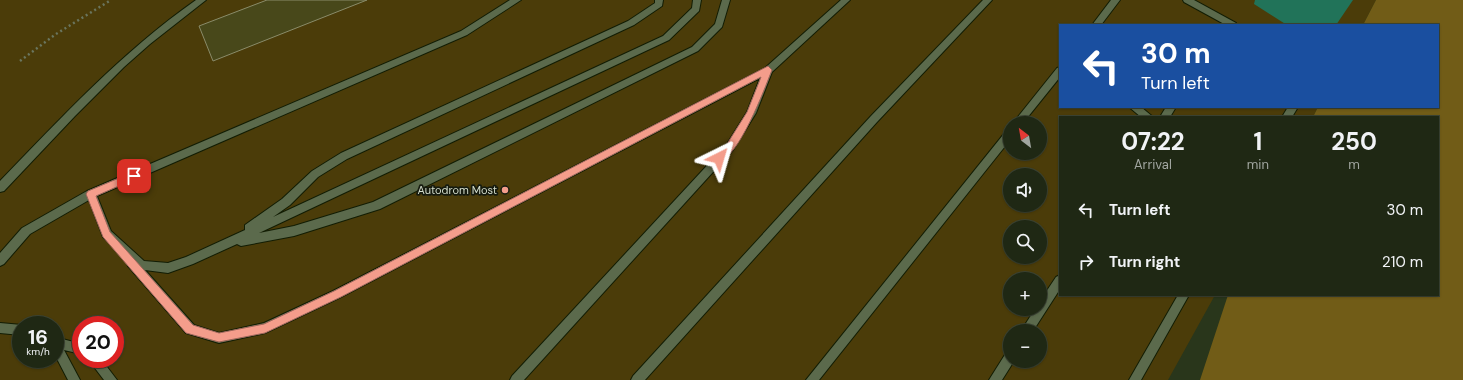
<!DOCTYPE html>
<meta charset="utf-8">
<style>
:root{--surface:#1f2814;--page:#2c3422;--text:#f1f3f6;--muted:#a1a6a0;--line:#3c4434}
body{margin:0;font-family:"DM Sans",sans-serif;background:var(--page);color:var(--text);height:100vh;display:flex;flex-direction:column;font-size:15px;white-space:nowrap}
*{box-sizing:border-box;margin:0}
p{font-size:13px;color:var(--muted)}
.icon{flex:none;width:22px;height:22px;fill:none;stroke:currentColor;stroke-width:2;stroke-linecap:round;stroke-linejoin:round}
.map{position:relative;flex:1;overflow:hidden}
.sheet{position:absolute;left:1059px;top:116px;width:380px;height:180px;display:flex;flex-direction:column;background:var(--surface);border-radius:0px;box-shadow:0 1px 3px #0004,0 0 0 1px var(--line)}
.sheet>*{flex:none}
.top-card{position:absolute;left:1059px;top:24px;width:380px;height:84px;border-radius:0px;box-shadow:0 1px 3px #0004,0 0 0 1px var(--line);background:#1a4fa0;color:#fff;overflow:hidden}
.needle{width:26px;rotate:329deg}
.fabs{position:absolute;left:1003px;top:116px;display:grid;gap:8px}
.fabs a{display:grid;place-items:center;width:44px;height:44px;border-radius:50%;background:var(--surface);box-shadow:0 1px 3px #0004,0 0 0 1px var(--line);font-size:20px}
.speed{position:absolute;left:12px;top:316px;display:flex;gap:8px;font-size:20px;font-weight:700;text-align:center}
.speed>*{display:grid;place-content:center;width:52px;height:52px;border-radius:50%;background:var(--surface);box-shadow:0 1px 3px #0004,0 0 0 1px var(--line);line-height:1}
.speed small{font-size:10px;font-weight:400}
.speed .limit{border:6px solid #d22;background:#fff;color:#111}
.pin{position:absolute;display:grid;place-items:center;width:34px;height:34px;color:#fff;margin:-17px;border-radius:8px;box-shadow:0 2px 6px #0006}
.me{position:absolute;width:44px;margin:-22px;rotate:40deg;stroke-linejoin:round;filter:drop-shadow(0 0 3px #0008)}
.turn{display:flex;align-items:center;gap:14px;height:84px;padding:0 16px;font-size:18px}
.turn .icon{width:52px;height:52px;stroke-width:2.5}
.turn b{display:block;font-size:28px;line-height:34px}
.eta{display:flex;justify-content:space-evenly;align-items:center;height:68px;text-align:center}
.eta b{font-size:24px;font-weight:700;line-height:28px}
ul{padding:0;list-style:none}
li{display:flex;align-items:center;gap:12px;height:52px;padding:0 16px}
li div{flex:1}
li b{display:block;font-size:15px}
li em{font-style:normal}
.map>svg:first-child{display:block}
.green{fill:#4b3c09;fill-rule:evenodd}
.forest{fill:#715c17}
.water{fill:#217359}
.building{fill:#48481a;stroke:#8a8c6a}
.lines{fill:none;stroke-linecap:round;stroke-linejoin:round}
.service-casing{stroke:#121d04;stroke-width:2}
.path{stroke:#6a755e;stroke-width:2.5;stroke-dasharray:2 3;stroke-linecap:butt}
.service{fill:#5b6a4c;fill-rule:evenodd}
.route{fill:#f49d8b;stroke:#9f665a}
.poi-dot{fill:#f49d8b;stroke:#161b0f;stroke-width:1.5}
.labels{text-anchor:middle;stroke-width:3.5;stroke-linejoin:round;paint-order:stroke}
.poi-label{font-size:11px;fill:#d4ddcc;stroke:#161b0f;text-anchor:end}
</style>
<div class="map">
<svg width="1463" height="380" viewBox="0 0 1463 380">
<rect width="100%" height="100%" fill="#29361b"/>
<path class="green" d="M0,0h1376l-13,25h-303v82h258l-5,10h-253v178h155l-47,85h-1168zM1010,123h30v30h-30zM1010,175h30v30h-30zM1010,227h30v30h-30zM1010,279h30v30h-30zM21,325h34v34h-34zM81,325h34v34h-34zM1010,331h30v30h-30z"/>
<path class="forest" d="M1376,0h87v380h-263l28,-85h210v-178h-125l5,-10h120v-82h-75z"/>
<path class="water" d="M1255,0h98l-17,25h-49l-33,-21z"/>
<path class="building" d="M267,0h100l-154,61 -14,-35z"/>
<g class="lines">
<g class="service-casing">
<path id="service" d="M196,0h10l-56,44 -26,23 -49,49 -71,75 -4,1v-11c62,-64 122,-129 196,-181z
M510,0h11l-54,35 -370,161 14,35 33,30 24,2 18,-6 59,-27v-5l37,-26 30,-28 29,-18 287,-132 27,-18v-3h8l-1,6 -28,19 -287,134 -29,18 -28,28 -17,12 390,-181 29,-28 1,-8h8l-2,11 -30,29 -410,193 35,-7 79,-24 319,-155 23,-23 7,-24h8l-8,27 -24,24 -318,158 -86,27 -53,10 -4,-2 -44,20 -25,9 -23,-3 49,55 25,8 45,-10 69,-32 432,-223 76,-68h9l-78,72 -16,41 -23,37 -209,230h-14l2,-4 215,-232 20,-32 13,-34 -419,219 -76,36 -46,10 -33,-10 -58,-67 -1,-3 1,-3 -25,-23 -14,-37 -59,34 -26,30 -4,2v-13l22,-25 65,-37 374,-160z
M983,0h9l-115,122 -232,258h-14l2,-4 238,-260z
M1111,0h9l-19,25h-9z
M1183,0h11l42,23 1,2h-11l-42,-23z
M1060,67v10l-37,46h-10l44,-55z
M1129,107h12l12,10h-12z
M1166,107h10l-6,10h-10z
M1288,107h10l-6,10h-10z
M1010,129v11l-191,240h-13l201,-250z
M1060,275v14l-27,42h-12l14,-22h5v-8l16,-24z
M1178,295h11l-48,85h-12z
M0,323l22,2 -1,10 -21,-2z
M55,337l26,7v10l-17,-4 16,30h-12l-13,-25z
M1010,352v9h4l-12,19h-13l17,-27z
M88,359h13l16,21h-13z"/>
</g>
<path class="path" d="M20,61l36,-27 55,-34"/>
<use href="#service" class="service"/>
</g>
<path class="route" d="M768,66l4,4c-8,20 -32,85 -53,92l-4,-4 12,-14 20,-32 14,-35 -420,220 -76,36 -46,9 -33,-9 -83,-96 -17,-43 2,-3 43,-18h6v5l-41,18 14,36 83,93 26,8 45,-9 70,-33z"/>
<circle class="poi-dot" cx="505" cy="190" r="4"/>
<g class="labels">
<g class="poi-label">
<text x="497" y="194">Autodrom Most</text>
</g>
</g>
</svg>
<div class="fabs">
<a><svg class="needle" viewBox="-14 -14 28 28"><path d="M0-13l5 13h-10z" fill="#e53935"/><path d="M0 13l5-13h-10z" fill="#a1a6a0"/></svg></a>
<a><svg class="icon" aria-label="sound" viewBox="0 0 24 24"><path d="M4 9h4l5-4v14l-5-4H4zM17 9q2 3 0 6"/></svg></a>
<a><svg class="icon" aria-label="search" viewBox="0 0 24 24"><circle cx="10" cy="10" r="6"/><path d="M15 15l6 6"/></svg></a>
<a>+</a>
<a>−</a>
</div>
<div class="speed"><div>16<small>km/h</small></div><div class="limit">20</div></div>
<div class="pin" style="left:134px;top:176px;background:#d93025"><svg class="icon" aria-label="arrive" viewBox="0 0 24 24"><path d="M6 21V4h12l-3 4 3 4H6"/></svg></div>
<svg class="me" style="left:719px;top:158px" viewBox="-20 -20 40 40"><path d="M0-17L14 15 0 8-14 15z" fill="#f49d8b" stroke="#fff" stroke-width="4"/></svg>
<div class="top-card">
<div class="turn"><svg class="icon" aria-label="left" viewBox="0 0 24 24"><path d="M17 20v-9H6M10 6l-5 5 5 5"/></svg><div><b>30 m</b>Turn left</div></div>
</div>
<section class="sheet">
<div class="eta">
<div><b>07:22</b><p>Arrival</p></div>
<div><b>1</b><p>min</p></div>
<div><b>250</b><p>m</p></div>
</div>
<ul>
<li><svg class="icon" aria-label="left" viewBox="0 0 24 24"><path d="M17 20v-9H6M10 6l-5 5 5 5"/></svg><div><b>Turn left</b></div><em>30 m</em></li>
<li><svg class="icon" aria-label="right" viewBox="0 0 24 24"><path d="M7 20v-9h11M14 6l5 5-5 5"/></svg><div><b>Turn right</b></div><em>210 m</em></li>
</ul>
</section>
</div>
